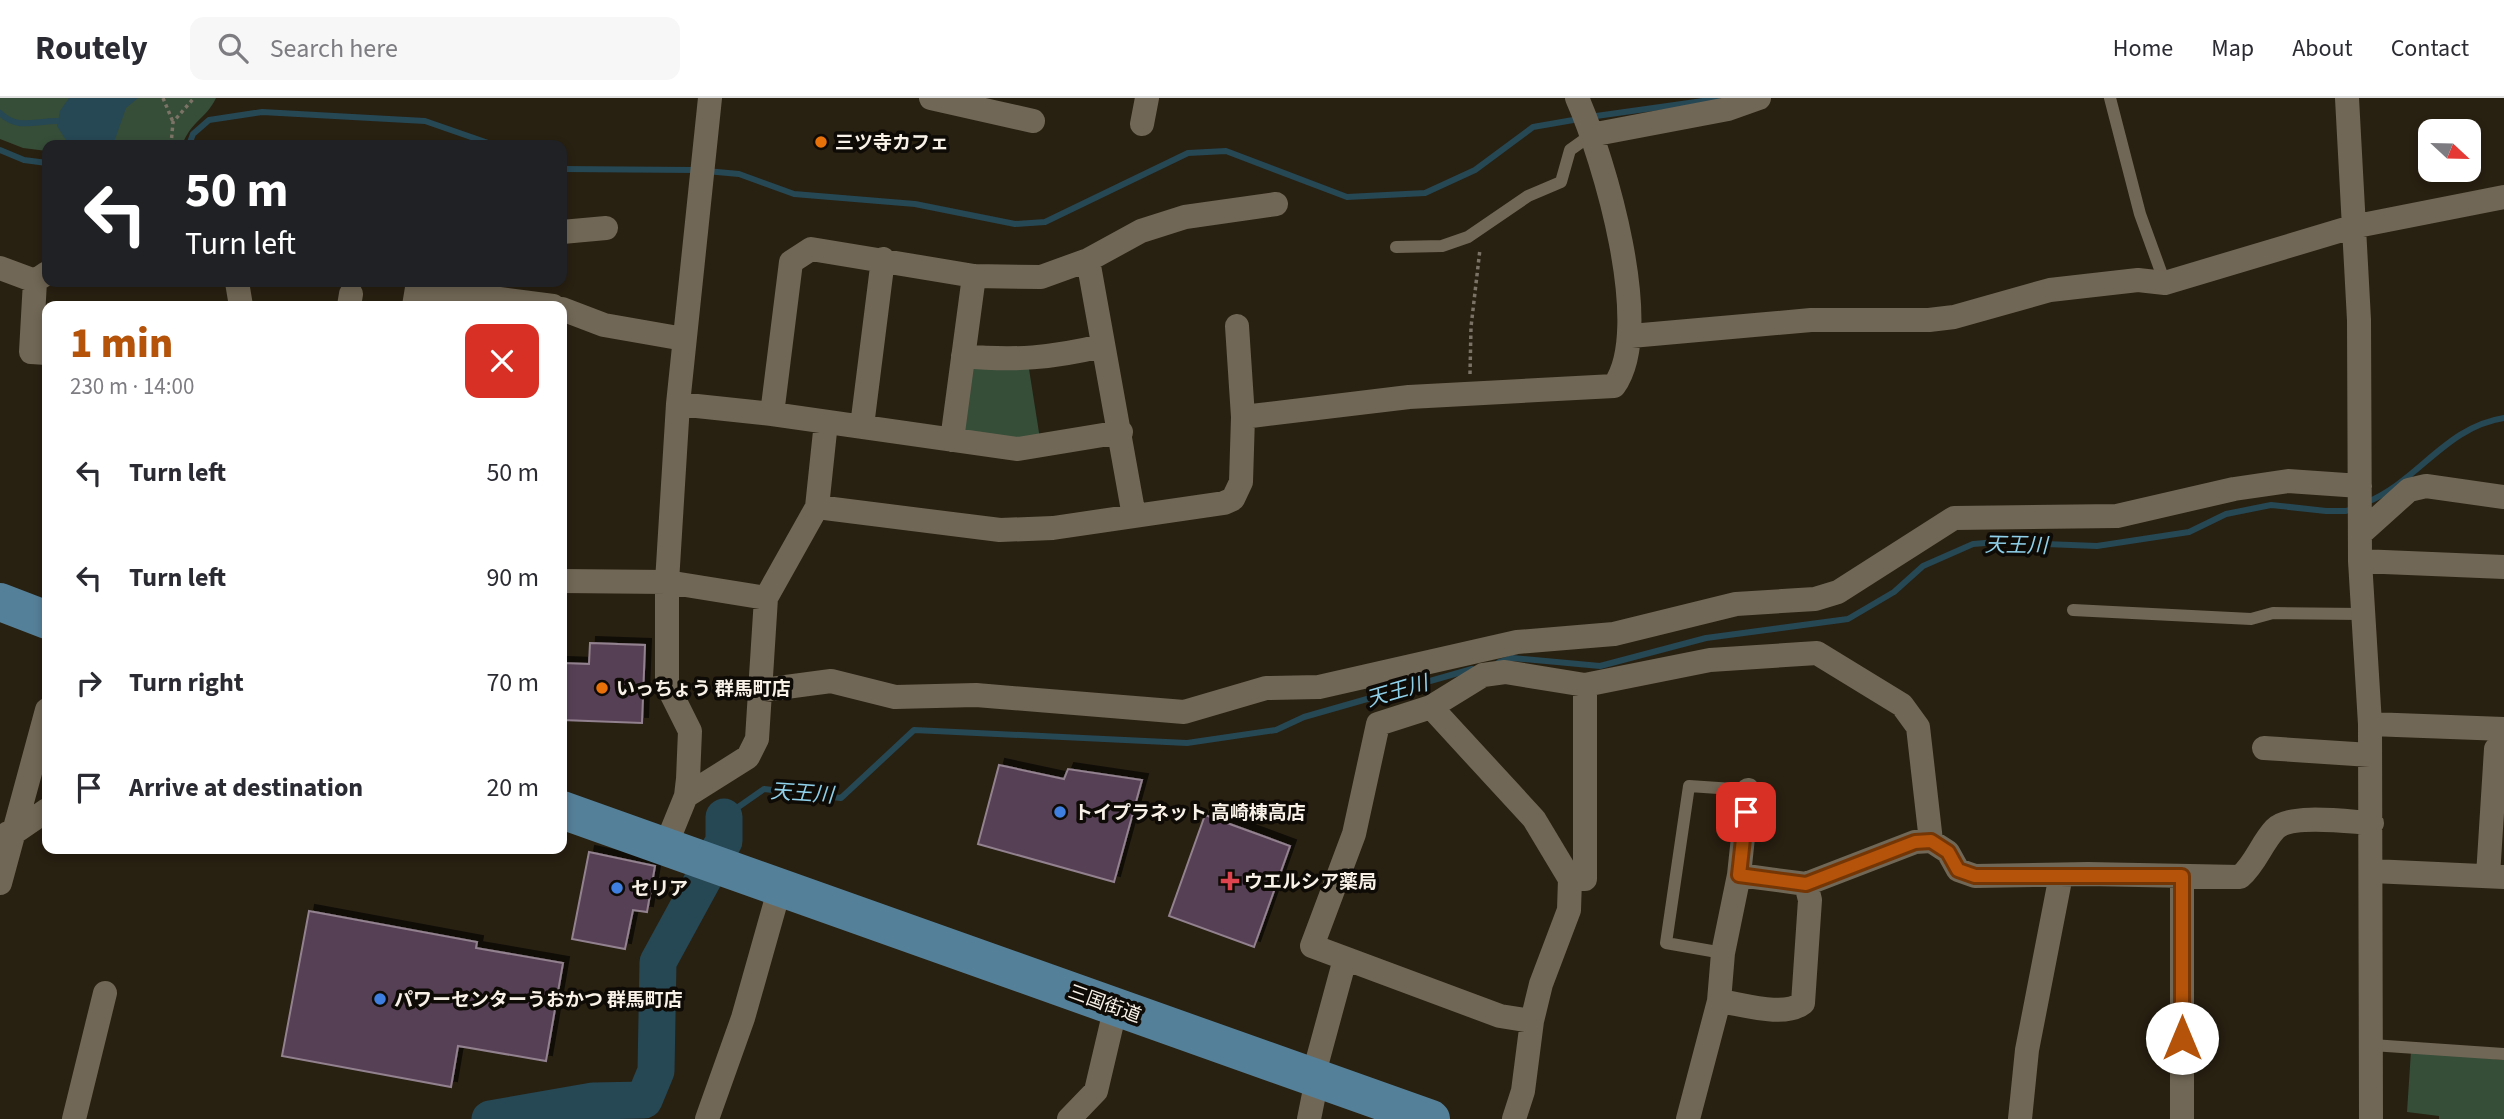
<!DOCTYPE html>
<meta charset="utf-8">
<style>
:root{--surface:#fff;--page:#f7f7f7;--text:#2b2b33;--muted:#7c7c81;--line:#e1e1e2;--accent:#b45309}
body{margin:0;font-family:"Source Sans 3","Noto Sans JP",sans-serif;background:var(--page);color:var(--text);height:100vh;display:flex;flex-direction:column;font-size:26px;white-space:nowrap}
*{box-sizing:border-box;margin:0}
p{font-size:23px;color:var(--muted)}
.icon{flex:none;width:38px;height:38px;fill:none;stroke:currentColor;stroke-width:2;stroke-linecap:round;stroke-linejoin:round}
.map{position:relative;flex:1;overflow:hidden}
.panel{position:absolute;left:42px;top:203px;width:525px;height:553px;display:flex;flex-direction:column;background:var(--surface);border-radius:14px;box-shadow:0 4px 10px #0003}
.panel>*{flex:none}
.banner{position:absolute;left:42px;top:42px;width:525px;height:147px;border-radius:14px;box-shadow:0 4px 10px #0003;background:#202124;color:#fff;overflow:hidden}
.needle{width:46px;rotate:112deg}
.controls{position:absolute;left:2418px;top:21px;display:grid;gap:14px}
.controls a{display:grid;place-items:center;width:63px;height:63px;border-radius:14px;background:var(--surface);box-shadow:0 4px 10px #0003;font-size:35px}
.pin{position:absolute;display:grid;place-items:center;width:60px;height:60px;color:#fff;margin:-30px;border-radius:14px;box-shadow:0 4px 10px #0006}
.me{position:absolute;width:77px;margin:-38px;rotate:0deg;stroke-linejoin:round;filter:drop-shadow(0 0 5px #0008)}
.turn{display:flex;align-items:center;gap:24px;height:147px;padding:0 28px;font-size:32px}
.turn .icon{width:91px;height:91px;stroke-width:2.5}
.turn b{display:block;font-size:49px;line-height:60px}
.round{display:grid;place-items:center;flex:none;width:74px;height:74px;border-radius:14px;background:var(--page)}
.summary{display:flex;align-items:center;justify-content:space-between;height:119px;padding:0 28px}
h1{font-size:42px;font-weight:800;line-height:52px;color:var(--accent)}
ul{padding:0;list-style:none}
li{display:flex;align-items:center;gap:21px;height:105px;padding:0 28px}
li div{flex:1}
li b{display:block;font-size:26px}
li em{font-style:normal}
header{display:flex;align-items:center;gap:42px;box-sizing:border-box;height:98px;padding:0 35px;background:var(--surface);border-bottom:2px solid var(--line)}
header strong{font-size:33px}
nav{display:flex;gap:38px;margin-inline-start:auto;font-size:24px}
.search{width:490px;height:63px;background:var(--page);display:flex;align-items:center;gap:18px;box-sizing:border-box;padding:0 24px;border-radius:14px;color:var(--muted);font-size:26px}
.map>svg:first-child{display:block}
.green{fill:#364d38}
.water{fill:#264754}
.lines{fill:none;stroke-linecap:round;stroke-linejoin:round}
.stream{stroke:#264754;stroke-width:6}
.river{stroke:#264754;stroke-width:37}
.building{fill:#573f54;stroke:#92818f;stroke-width:2;filter:url(#shadow)}
.path{stroke:#7a7366;stroke-width:3.5;stroke-dasharray:3.5 3.5;stroke-linecap:butt}
.lane{stroke:#716756;stroke-width:12}
.street{stroke:#716756;stroke-width:24}
.primary{stroke:#558099;stroke-width:38}
.route-casing{stroke:#753606;stroke-width:18}
.route{stroke:#b45309;stroke-width:12}
.food-dot{fill:#e8710a;stroke:#0e0a05;stroke-width:2.5}
.shop-dot{fill:#3f7fe0;stroke:#0e0a05;stroke-width:2.5}
.health-dot{fill:#e0444e;stroke:#0e0a05;stroke-width:2.5}
.labels{text-anchor:middle;stroke-width:7;stroke-linejoin:round;paint-order:stroke}
.poi-label{font-size:19px;font-weight:bold;fill:#f7f1e8;stroke:#0e0a05;text-anchor:start}
.street-label{font-size:19px;fill:#f7f1e8;stroke:#0e0a05}
.water-label{font-size:21px;font-style:italic;fill:#8fd0ea;stroke:#0e0a05}
</style>
<header>
<strong>Routely</strong>
<div class="search"><svg class="icon" aria-label="search" viewBox="0 0 24 24"><circle cx="10" cy="10" r="6"/><path d="M15 15l6 6"/></svg>Search here</div>
<nav><a>Home</a><a>Map</a><a>About</a><a>Contact</a></nav>
</header>
<div class="map">
<svg width="2504" height="1021" viewBox="0 0 2504 1021">
<defs>
<filter id="shadow"><feDropShadow dx="6" dy="-6" stdDeviation="0" flood-color="#0009"/></filter>
</defs>
<rect width="100%" height="100%" fill="#282011"/>
<path class="green" d="M0,0h216c-10,21 -24,22 -34,47h-135v6l-24,-3 -23,-9z
M977,267l52,4 11,70 -72,-4 -7,-8 8,-57z
M2411,953l93,9v59h-65v-3l-32,-4z"/>
<path class="water" d="M69,0h69l-12,10 -13,37h-44l-12,-19 3,-15z"/>
<g class="lines">
<path class="stream" d="M0,15c17,17 35,8 57,8
M1589,19l128,-18
M189,47l4,-11 16,-14 53,-8 163,9 69,24
M0,52l24,10 23,3
M562,71l133,1
M706,73l33,3 55,20 121,10 100,20 30,-2 143,-69 38,-2 121,46 78,-4 50,-23 58,-43 46,-8
M2365,405c53,-21 80,-76 139,-85
M1499,564l13,-4 88,8 106,-28 142,-19 46,-27 29,-26 50,-22 24,-2 100,4 92,-14 37,-18 45,-9 55,6h20l9,-3
M724,719l40,-28 77,9 73,-68 273,13 89,-13 28,-13 168,-48"/>
<path class="river" d="M490,1021l103,-18 51,-1 12,-29 2,-109 66,-121v-24"/>
</g>
<path class="building" d="M590,545l55,2 -3,78 -80,-3v-57l27,1z
M999,667l65,14 4,-10 74,11 -28,102 -136,-38z
M1205,717l85,31 -36,101 -85,-31z
M589,754l66,14 -8,46 -14,-2 -8,39 -53,-10z
M309,813l168,31 -1,6 87,15 -17,98 -88,-15 -7,41 -169,-31z"/>
<g class="lines">
<path class="path" d="M163,0l10,24
M171,47l2,-23 21,-24
M1470,276l1,-47 9,-78"/>
<path class="lane" d="M2110,0l30,116 25,69
M1396,149l46,-1 26,-9 60,-41 33,-14 9,-32 21,-15
M2073,512l178,9 22,-6 89,1
M1723,855l-57,-10 23,-157 59,4
M2372,947l132,9"/>
<path class="street" d="M931,0l102,23
M2347,0l12,222 1,241 10,163 1,395
M1142,26l5,-26
M1591,37l137,-26 31,-11
M562,134l44,-4
M1088,162l46,256
M0,170l35,13 12,-8
M35,183l-4,71 16,1
M237,184l4,24
M349,208l2,-12
M414,208l3,-18 136,18
M562,211l42,16 80,14
M1631,238l180,-16h118l25,-3 96,-27 88,-10 27,3 187,-56 152,-30
M963,258c52,5 88,2 139,-10
M678,306l94,10 246,35 103,-17
M772,316l19,-152 20,-13 163,27 67,1 47,-17 53,-29 44,-14 91,-13
M1243,319l166,-20 205,-11c41,-57 -10,-227 -37,-288
M862,328l21,-167
M952,342l22,-164
M817,409l183,23 53,-2 171,-25 9,-4 8,-17 2,-65 -6,-91
M2360,436l49,-44 17,-4 78,11
M2360,463l144,6
M562,483l105,1 99,16
M763,592l68,-9 64,16 81,-2 208,17 82,-24 53,-1 198,-45 97,-8 122,-30 79,-5 23,-7 116,-74 163,-2 117,-27 54,-8 72,5
M1431,609l103,112 36,60 -1,31 -28,74 -9,37 -9,70 -9,28
M2370,626l134,5
M2264,650l106,7
M686,698l62,-39 9,-18 9,-141 51,-91 9,-85
M8,735l4,1 35,-24
M666,747l20,-49 2,-17 2,-48 -23,-46v-103l11,-178 32,-306
M2372,773l132,6
M1739,777l67,9 109,-42 16,-1
M2488,778l8,-127
M1570,781h15v-194
M0,785l47,-173
M1719,903c23,3 65,17 84,2l7,-103 -4,-16
M1532,923l-32,-5 -188,-70 42,-112 24,-110 53,-17 52,-32 22,-3 80,13 125,-25 107,-7 85,52 16,22 13,114 17,11 10,18 17,6 113,-2 152,3c16,-14 21,-33 35,-48 15,-16 75,-7 97,-6
M1313,979l32,-118
M74,1021l31,-126
M707,1021l36,-101 37,-131
M1069,1021l27,-28 20,-85
M1309,1021l8,-40
M1688,1021l31,-118 4,-48 16,-78 9,-85
M2020,1021l7,-69 34,-175
M2182,1021v-243"/>
<path class="primary" d="M0,504l47,18
M562,712l869,309"/>
</g>
<g class="lines">
<g class="route-casing">
<path id="route" d="M1746,714l-7,63 67,9 109,-42 16,-1 17,11 10,18 17,6h207v162"/>
</g>
<use href="#route" class="route"/>
</g>
<g class="food-dot">
<circle cx="821" cy="44" r="7"/>
<circle cx="602" cy="590" r="7"/>
</g>
<g class="shop-dot">
<circle cx="1060" cy="714" r="7"/>
<circle cx="617" cy="790" r="7"/>
<circle cx="380" cy="901" r="7"/>
</g>
<path class="health-dot" d="M1226.5 772.5h7v7h7v7h-7v7h-7v-7h-7v-7h7z"/>
<g class="labels">
<g class="poi-label">
<text x="835" y="51">三ツ寺カフェ</text>
<text x="616" y="597">いっちょう 群馬町店</text>
<text x="1074" y="721">トイプラネット 高崎棟高店</text>
<text x="1244" y="790">ウエルシア薬局</text>
<text x="631" y="797">セリア</text>
<text x="394" y="908">パワーセンターうおかつ 群馬町店</text>
</g>
<g class="street-label">
<text transform="translate(1105 905) rotate(20)" y="7">三国街道</text>
</g>
<g class="water-label">
<text transform="translate(2016 447) rotate(1)" y="7">天王川</text>
<text transform="translate(1397 593) rotate(-16)" y="7">天王川</text>
<text transform="translate(802 695) rotate(4)" y="7">天王川</text>
</g>
</g>
</svg>
<div class="controls">
<a><svg class="needle" viewBox="-14 -14 28 28"><path d="M0-13l5 13h-10z" fill="#e53935"/><path d="M0 13l5-13h-10z" fill="#7c7c81"/></svg></a>
</div>
<div class="pin" style="left:1746px;top:714px;background:#d93025"><svg class="icon" aria-label="arrive" viewBox="0 0 24 24"><path d="M6 21V4h12l-3 4 3 4H6"/></svg></div>
<svg class="me" style="left:2182px;top:940px" viewBox="-20 -20 40 40"><circle r="19" fill="#fff"/><path d="M0-13L10 11 0 6-10 11z" fill="#b45309"/></svg>
<div class="banner">
<div class="turn"><svg class="icon" aria-label="left" viewBox="0 0 24 24"><path d="M17 20v-9H6M10 6l-5 5 5 5"/></svg><div><b>50 m</b>Turn left</div></div>
</div>
<section class="panel">
<div class="summary"><div><h1>1 min</h1><p>230 m · 14:00</p></div><a class="round" style="background:#d93025;color:#fff"><svg class="icon" aria-label="close" viewBox="0 0 24 24"><path d="M6 6l12 12M18 6L6 18"/></svg></a></div>
<ul>
<li><svg class="icon" aria-label="left" viewBox="0 0 24 24"><path d="M17 20v-9H6M10 6l-5 5 5 5"/></svg><div><b>Turn left</b></div><em>50 m</em></li>
<li><svg class="icon" aria-label="left" viewBox="0 0 24 24"><path d="M17 20v-9H6M10 6l-5 5 5 5"/></svg><div><b>Turn left</b></div><em>90 m</em></li>
<li><svg class="icon" aria-label="right" viewBox="0 0 24 24"><path d="M7 20v-9h11M14 6l5 5-5 5"/></svg><div><b>Turn right</b></div><em>70 m</em></li>
<li><svg class="icon" aria-label="arrive" viewBox="0 0 24 24"><path d="M6 21V4h12l-3 4 3 4H6"/></svg><div><b>Arrive at destination</b></div><em>20 m</em></li>
</ul>
</section>
</div>
